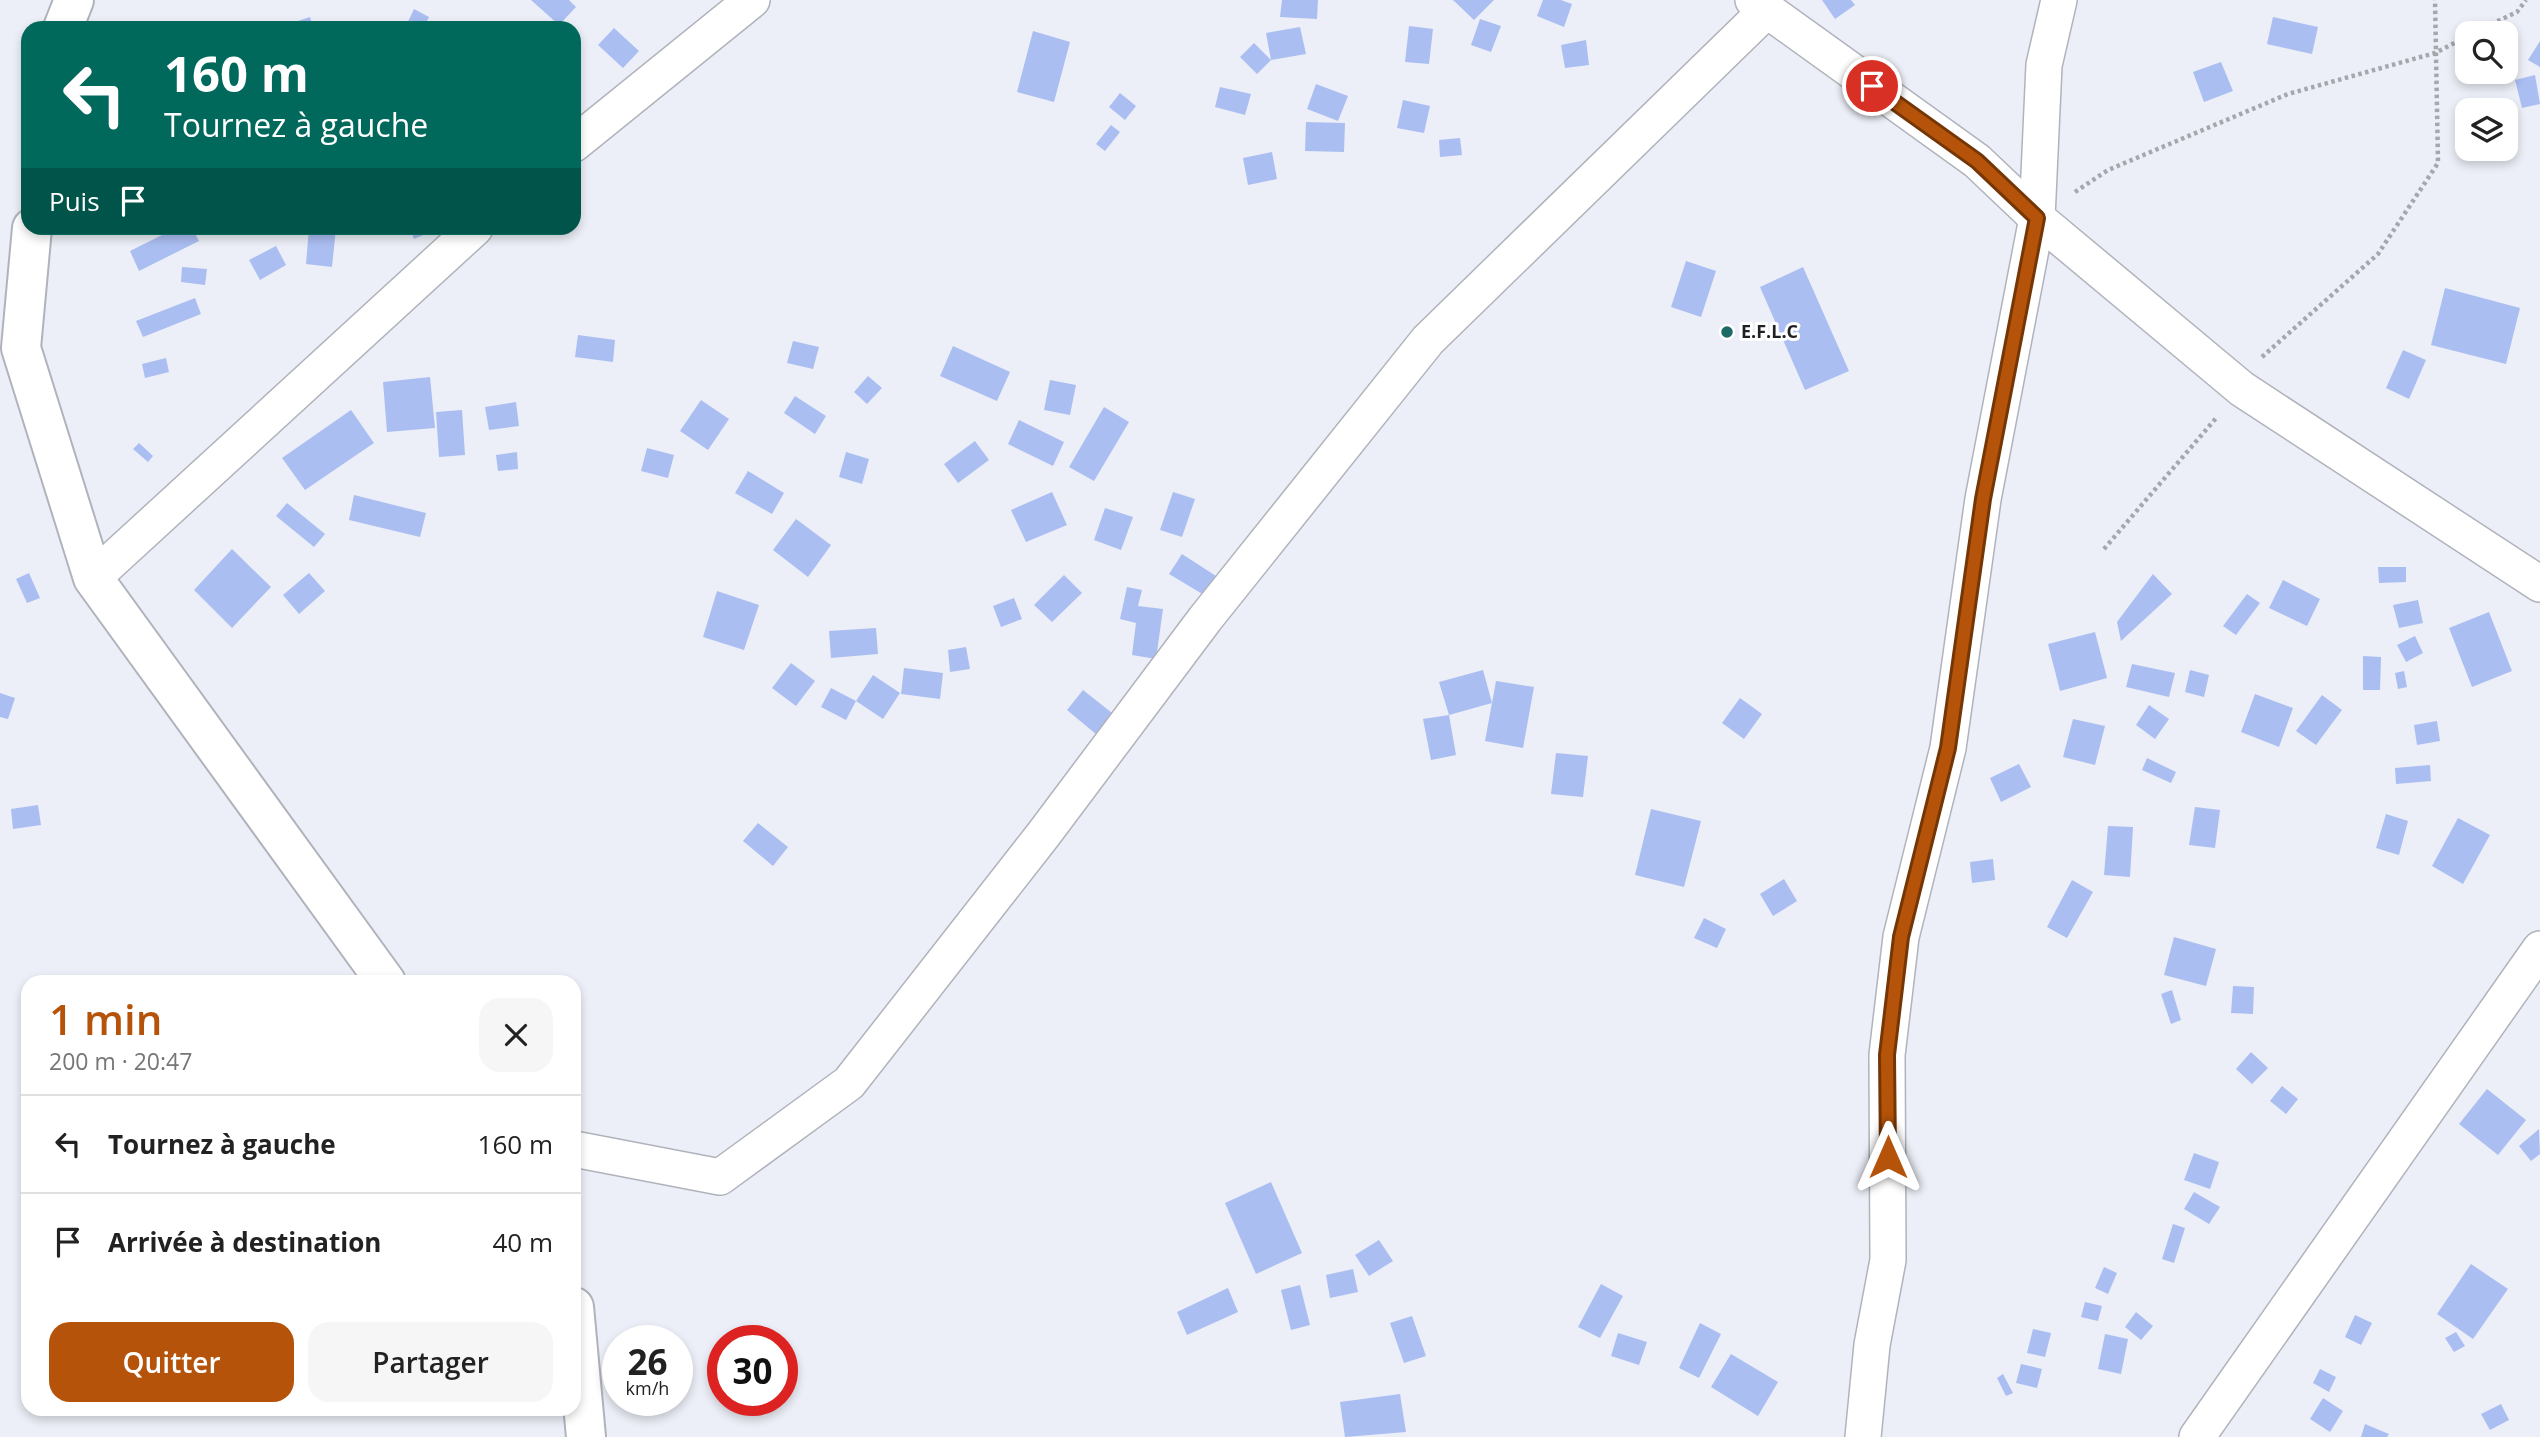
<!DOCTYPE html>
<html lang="fr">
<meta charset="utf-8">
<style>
:root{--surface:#fff;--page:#f6f6f6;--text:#222;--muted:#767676;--line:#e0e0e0;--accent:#b45309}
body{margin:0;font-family:"Open Sans",sans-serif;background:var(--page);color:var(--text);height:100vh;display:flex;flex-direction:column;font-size:26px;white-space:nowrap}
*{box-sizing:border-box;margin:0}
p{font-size:23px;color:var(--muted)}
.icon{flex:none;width:38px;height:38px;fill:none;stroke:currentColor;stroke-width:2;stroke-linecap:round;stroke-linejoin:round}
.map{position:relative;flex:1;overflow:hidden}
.drawer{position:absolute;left:21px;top:975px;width:560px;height:441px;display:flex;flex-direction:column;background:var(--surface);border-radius:21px;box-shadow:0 4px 10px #0003}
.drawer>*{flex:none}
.banner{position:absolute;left:21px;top:21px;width:560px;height:214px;border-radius:21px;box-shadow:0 4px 10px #0003;background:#00695c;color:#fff;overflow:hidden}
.controls{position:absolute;left:2455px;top:21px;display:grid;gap:14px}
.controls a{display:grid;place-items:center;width:63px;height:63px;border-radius:14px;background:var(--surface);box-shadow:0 4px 10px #0003;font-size:35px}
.speed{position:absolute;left:602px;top:1325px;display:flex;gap:14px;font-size:35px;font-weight:700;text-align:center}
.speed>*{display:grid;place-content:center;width:91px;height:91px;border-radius:50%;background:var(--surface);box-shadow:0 4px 10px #0003;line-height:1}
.speed small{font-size:18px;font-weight:400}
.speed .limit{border:10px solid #d22;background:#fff;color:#111}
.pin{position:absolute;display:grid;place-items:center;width:60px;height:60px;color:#fff;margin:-30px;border:4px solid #fff;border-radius:50%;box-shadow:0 2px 7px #0007}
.me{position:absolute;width:77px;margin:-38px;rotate:0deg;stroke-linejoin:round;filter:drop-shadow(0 0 5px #0008)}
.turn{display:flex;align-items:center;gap:24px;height:147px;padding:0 28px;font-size:32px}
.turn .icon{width:91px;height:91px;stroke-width:2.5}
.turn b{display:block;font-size:49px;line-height:60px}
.then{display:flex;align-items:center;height:66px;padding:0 28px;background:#0003;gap:14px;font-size:26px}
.round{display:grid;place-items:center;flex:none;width:74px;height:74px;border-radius:21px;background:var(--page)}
.summary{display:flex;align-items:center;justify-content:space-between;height:119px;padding:0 28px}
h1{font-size:42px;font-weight:600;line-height:52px;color:var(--accent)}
.primary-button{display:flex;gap:14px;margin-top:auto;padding:14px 28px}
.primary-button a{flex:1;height:80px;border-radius:21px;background:var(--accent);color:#fff;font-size:28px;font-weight:600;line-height:80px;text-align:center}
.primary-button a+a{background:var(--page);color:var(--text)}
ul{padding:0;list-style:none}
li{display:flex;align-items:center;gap:21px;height:98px;padding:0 28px;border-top:2px solid var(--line)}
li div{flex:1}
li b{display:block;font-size:26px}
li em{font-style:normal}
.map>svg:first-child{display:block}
.building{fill:#abbef2}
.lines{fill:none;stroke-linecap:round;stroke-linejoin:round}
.minor-casing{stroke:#b0b3bb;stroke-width:38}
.secondary-casing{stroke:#b0b3bb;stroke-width:42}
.path{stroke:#a5a7ad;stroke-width:4.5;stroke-dasharray:3.5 3.5;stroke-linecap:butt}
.minor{stroke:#fff;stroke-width:35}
.secondary{stroke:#fff;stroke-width:38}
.route-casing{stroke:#753606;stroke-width:18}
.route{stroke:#b45309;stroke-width:12}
.poi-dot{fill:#1d6965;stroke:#fff;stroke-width:2.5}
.labels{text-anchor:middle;stroke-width:6;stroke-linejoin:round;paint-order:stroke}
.poi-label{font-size:18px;font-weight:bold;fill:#1f2023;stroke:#fff;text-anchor:start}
</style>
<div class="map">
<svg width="2540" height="1437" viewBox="0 0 2540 1437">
<rect width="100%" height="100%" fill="#eceff7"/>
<path class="building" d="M531,0h38l7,7 -17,18z
M1282,0h36l-1,19 -37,-2z
M1453,0h41l-20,20z
M1543,0h18l11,4 -8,23 -27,-11z
M1822,0h29l4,5 -20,14z
M414,9l15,8 -6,11h-18z
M310,17l3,11h-23l-1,-4z
M2273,17l45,10 -6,27 -45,-10z
M1480,19l21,7 -10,26 -20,-7z
M1409,26l24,3 -4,35 -24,-2z
M1300,27l6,27 -35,6 -5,-27z
M614,28l25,23 -16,17 -25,-23z
M1033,31l37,11 -16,60 -37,-10z
M1586,40l3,25 -24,3 -4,-23z
M2540,41v26l-12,-7z
M1254,43l17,17 -14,14 -17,-17z
M2221,62l12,29 -29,11 -11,-30z
M2535,75l5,29 -18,4 -7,-28z
M1316,84l32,12 -10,25 -31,-12z
M1220,87l31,7 -6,21 -30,-8z
M1120,93l16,13 -11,14 -16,-13z
M1403,100l27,6 -6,27 -27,-5z
M1306,122l39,1 -1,29 -39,-1z
M1111,125l9,7 -15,19 -9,-7z
M1460,138l2,17 -22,2 -1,-17z
M1272,152l5,27 -29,6 -5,-27z
M176,228h16l7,13 -60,30 -9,-20z
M309,228h27l-4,39 -26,-3z
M410,228h24l1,2 -21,9z
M276,246l10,19 -26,15 -11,-20z
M1686,261l30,10 -15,46 -30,-10z
M182,267l25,2 -2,16 -24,-3z
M1803,267l46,104 -44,19 -45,-103z
M2445,288l75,20 -14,56 -75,-19z
M195,298l6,16 -58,23 -7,-16z
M578,335l37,5 -2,22 -38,-5z
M793,341l26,6 -6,22 -26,-6z
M953,346l57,26 -13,29 -57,-25z
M2403,350l23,10 -17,39 -23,-11z
M166,358l3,14 -24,6 -3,-14z
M868,376l14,12 -15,16 -13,-12z
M430,377l5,51 -48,4 -4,-50z
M1050,380l26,5 -6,30 -26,-5z
M795,396l31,20 -11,18 -31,-21z
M701,400l28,19 -21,31 -28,-19z
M516,402l3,24 -30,4 -4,-23z
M1104,407l25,15 -35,59 -25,-14z
M351,410l23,33 -69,47 -23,-32z
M462,410l3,45 -26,2 -3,-45z
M1019,420l45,22 -11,24 -45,-22z
M975,441l14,19 -31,23 -14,-19z
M139,443l14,13 -5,6 -15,-13z
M647,448l27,7 -6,23 -27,-7z
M517,452l1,17 -20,2 -2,-16z
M846,452l23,7 -7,25 -23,-7z
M748,471l36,22 -12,21 -37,-21z
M1052,492l15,33 -41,17 -15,-32z
M1173,492l22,7 -13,38 -22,-7z
M354,495l72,18 -6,24 -71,-17z
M287,503l38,31 -11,13 -38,-31z
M1105,508l28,9 -12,33 -27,-10z
M796,519l35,26 -23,32 -35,-27z
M232,549l39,38 -39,41 -38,-38z
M1182,554l34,22 -12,19 -35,-21z
M2378,567h28v15l-27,1z
M29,573l11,25 -13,5 -11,-24z
M309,573l16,18 -26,23 -16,-19z
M2153,574l19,20 -51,47 -4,-19z
M1064,575l18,18 -30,29 -18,-17z
M2283,580l37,19 -13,27 -38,-18z
M1127,587l15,3 -4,16 25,3 -7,50 -24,-4 4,-32 -16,-4z
M717,591l42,14 -15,45 -41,-13z
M2247,594l13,9 -24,32 -13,-9z
M1014,598l8,21 -21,8 -8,-21z
M2418,600l5,23 -24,5 -6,-23z
M2489,612l23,59 -40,16 -23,-59z
M876,628l2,26 -47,4 -2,-27z
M2095,632l12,46 -47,13 -12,-47z
M2415,636l8,17 -17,9 -9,-17z
M966,647l4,22 -20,3 -2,-22z
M2363,656l18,1 -1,33h-17z
M791,663l24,18 -19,25 -24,-18z
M2132,664l43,9 -6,24 -43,-10z
M904,668l39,5 -3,26 -39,-5z
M1483,670l9,33 4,-22 38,6 -11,61 -38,-7 7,-38 -43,12 -10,-33z
M2190,670l19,5 -5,22 -19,-5z
M2404,671l3,16 -9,2 -3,-16z
M873,675l27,18 -17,26 -27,-18 -10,19 -25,-13 10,-19 25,13z
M1083,690l43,34 -17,21 -42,-35z
M0,693l15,5 -7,21 -8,-2z
M2255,694l38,14 -14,39 -38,-15z
M2322,695l20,15 -26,35 -20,-14z
M1740,698l22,16 -18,25 -22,-16z
M2149,705l20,14 -14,20 -19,-14z
M1449,715l7,40 -25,5 -8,-41z
M2073,719l32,7 -10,39 -32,-8z
M2437,721l3,20 -23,4 -3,-20z
M1556,753l32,3 -5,41 -32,-3z
M2147,758l29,14 -5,11 -29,-13z
M2019,764l12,23 -30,15 -11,-24z
M2430,765l1,16 -35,3 -1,-16z
M38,805l3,20 -28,4 -2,-20z
M2195,807l25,3 -5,38 -26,-3z
M1651,809l50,12 -17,66 -49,-12z
M2386,814l22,7 -9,34 -23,-7z
M2458,818l32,17 -27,49 -31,-18z
M758,823l30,24 -15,19 -30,-25z
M2108,826l25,1 -3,50 -26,-2z
M1993,859l2,21 -23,3 -2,-21z
M1784,879l13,22 -24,15 -13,-22z
M2072,880l21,12 -26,46 -20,-11z
M1704,918l22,11 -9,19 -23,-10z
M2174,937l42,12 -10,37 -42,-11z
M2233,986l21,1 -1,27 -22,-1z
M2172,990l9,30 -10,4 -10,-30z
M2251,1052l17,16 -16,16 -16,-15z
M2282,1086l16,13 -12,15 -16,-13z
M2487,1089l39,31 -28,35 -39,-31z
M2539,1129l1,25 -9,7 -12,-15z
M2194,1153l25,9 -9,27 -26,-9z
M1271,1182l31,71 -46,21 -31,-71z
M2194,1192l26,15 -11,17 -25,-15z
M2173,1224l12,4 -11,35 -12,-4z
M1379,1240l14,21 -24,15 -14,-21z
M2471,1264l37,25 -35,50 -36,-25z
M2104,1267l13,6 -9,21 -13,-6z
M1353,1269l5,23 -28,6 -4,-23z
M1601,1284l22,12 -23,42 -22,-11z
M1300,1285l10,40 -19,5 -10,-40z
M1228,1288l10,24 -51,23 -10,-23z
M2085,1302l17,4 -4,15 -17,-4z
M2136,1312l17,14 -12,14 -16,-13z
M2355,1315l17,8 -11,22 -16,-8z
M1412,1316l14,40 -22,7 -14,-40z
M1700,1323l21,11 -22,44 -20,-10z
M2033,1329l18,4 -6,24 -18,-4z
M2456,1332l9,14 -11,6 -9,-14z
M1618,1333l29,9 -8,23 -28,-9z
M2105,1334l23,5 -7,35 -23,-5z
M1731,1354l47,28 -20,34 -47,-29z
M2021,1364l21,5 -5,19 -21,-5z
M2320,1369l16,8 -7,15 -16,-9z
M2003,1374l10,19 -7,3 -9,-18z
M1400,1394l6,38 -61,5 -5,-35z
M2323,1398l20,13 -13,21 -20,-13z
M2501,1404l8,16 -19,10 -9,-16z
M2365,1424l24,10 -2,3h-26z"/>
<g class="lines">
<g class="minor-casing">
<path id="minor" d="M1753,0l224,161 60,57 205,171 298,195
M574,144l178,-144
M93,578l382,-350
M574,1149l146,28 129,-94 194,-248 162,-216 223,-279 339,-330
M1863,1437l9,-92 16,-85 -1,-205 14,-118 47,-189 35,-249 54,-281 7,-153 15,-65
M2197,1437l343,-488"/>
</g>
<g class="secondary-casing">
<path id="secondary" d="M63,28l11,-28
M32,228l-11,120 72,230 293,404
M574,1307l12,130"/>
</g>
<path class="path" d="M2472,33l45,-21 9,-12
M2075,192l33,-22 180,-76 147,-41 33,-17
M2262,357l116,-103 60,-91 -3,-163
M2104,549l113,-132"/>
<use href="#minor" class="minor"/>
<use href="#secondary" class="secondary"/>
</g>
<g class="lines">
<g class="route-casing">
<path id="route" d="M1872,86l105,75 60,57 -54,281 -35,249 -47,189 -14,118 1,102"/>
</g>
<use href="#route" class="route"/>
</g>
<circle class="poi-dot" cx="1727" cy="332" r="7"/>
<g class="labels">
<g class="poi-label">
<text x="1741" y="338">E.F.L.C</text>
</g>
</g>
</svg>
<div class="controls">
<a><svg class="icon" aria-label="search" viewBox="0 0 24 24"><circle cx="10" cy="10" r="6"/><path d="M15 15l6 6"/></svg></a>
<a><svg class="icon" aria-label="layers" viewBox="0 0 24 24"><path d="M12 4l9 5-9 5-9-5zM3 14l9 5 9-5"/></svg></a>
</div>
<div class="speed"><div>26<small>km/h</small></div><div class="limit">30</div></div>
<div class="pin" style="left:1872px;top:86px;background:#d93025"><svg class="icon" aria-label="arrive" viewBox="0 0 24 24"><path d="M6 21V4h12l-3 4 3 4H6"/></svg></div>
<svg class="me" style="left:1888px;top:1157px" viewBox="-20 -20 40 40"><path d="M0-17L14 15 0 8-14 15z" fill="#b45309" stroke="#fff" stroke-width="4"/></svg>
<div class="banner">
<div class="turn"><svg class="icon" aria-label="left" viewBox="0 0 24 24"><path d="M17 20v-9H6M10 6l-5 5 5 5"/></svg><div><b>160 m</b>Tournez à gauche</div></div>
<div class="then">Puis<svg class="icon" aria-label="arrive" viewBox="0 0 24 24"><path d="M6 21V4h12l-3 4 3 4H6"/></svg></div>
</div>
<section class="drawer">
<div class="summary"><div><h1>1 min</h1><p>200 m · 20:47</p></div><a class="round"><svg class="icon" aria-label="close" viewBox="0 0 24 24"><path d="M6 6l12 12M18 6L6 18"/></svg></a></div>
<ul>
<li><svg class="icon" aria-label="left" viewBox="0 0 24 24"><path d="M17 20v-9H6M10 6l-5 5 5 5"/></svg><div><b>Tournez à gauche</b></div><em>160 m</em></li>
<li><svg class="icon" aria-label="arrive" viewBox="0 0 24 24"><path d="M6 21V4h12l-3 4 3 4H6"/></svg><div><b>Arrivée à destination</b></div><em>40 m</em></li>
</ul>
<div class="primary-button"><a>Quitter</a><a>Partager</a></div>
</section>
</div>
